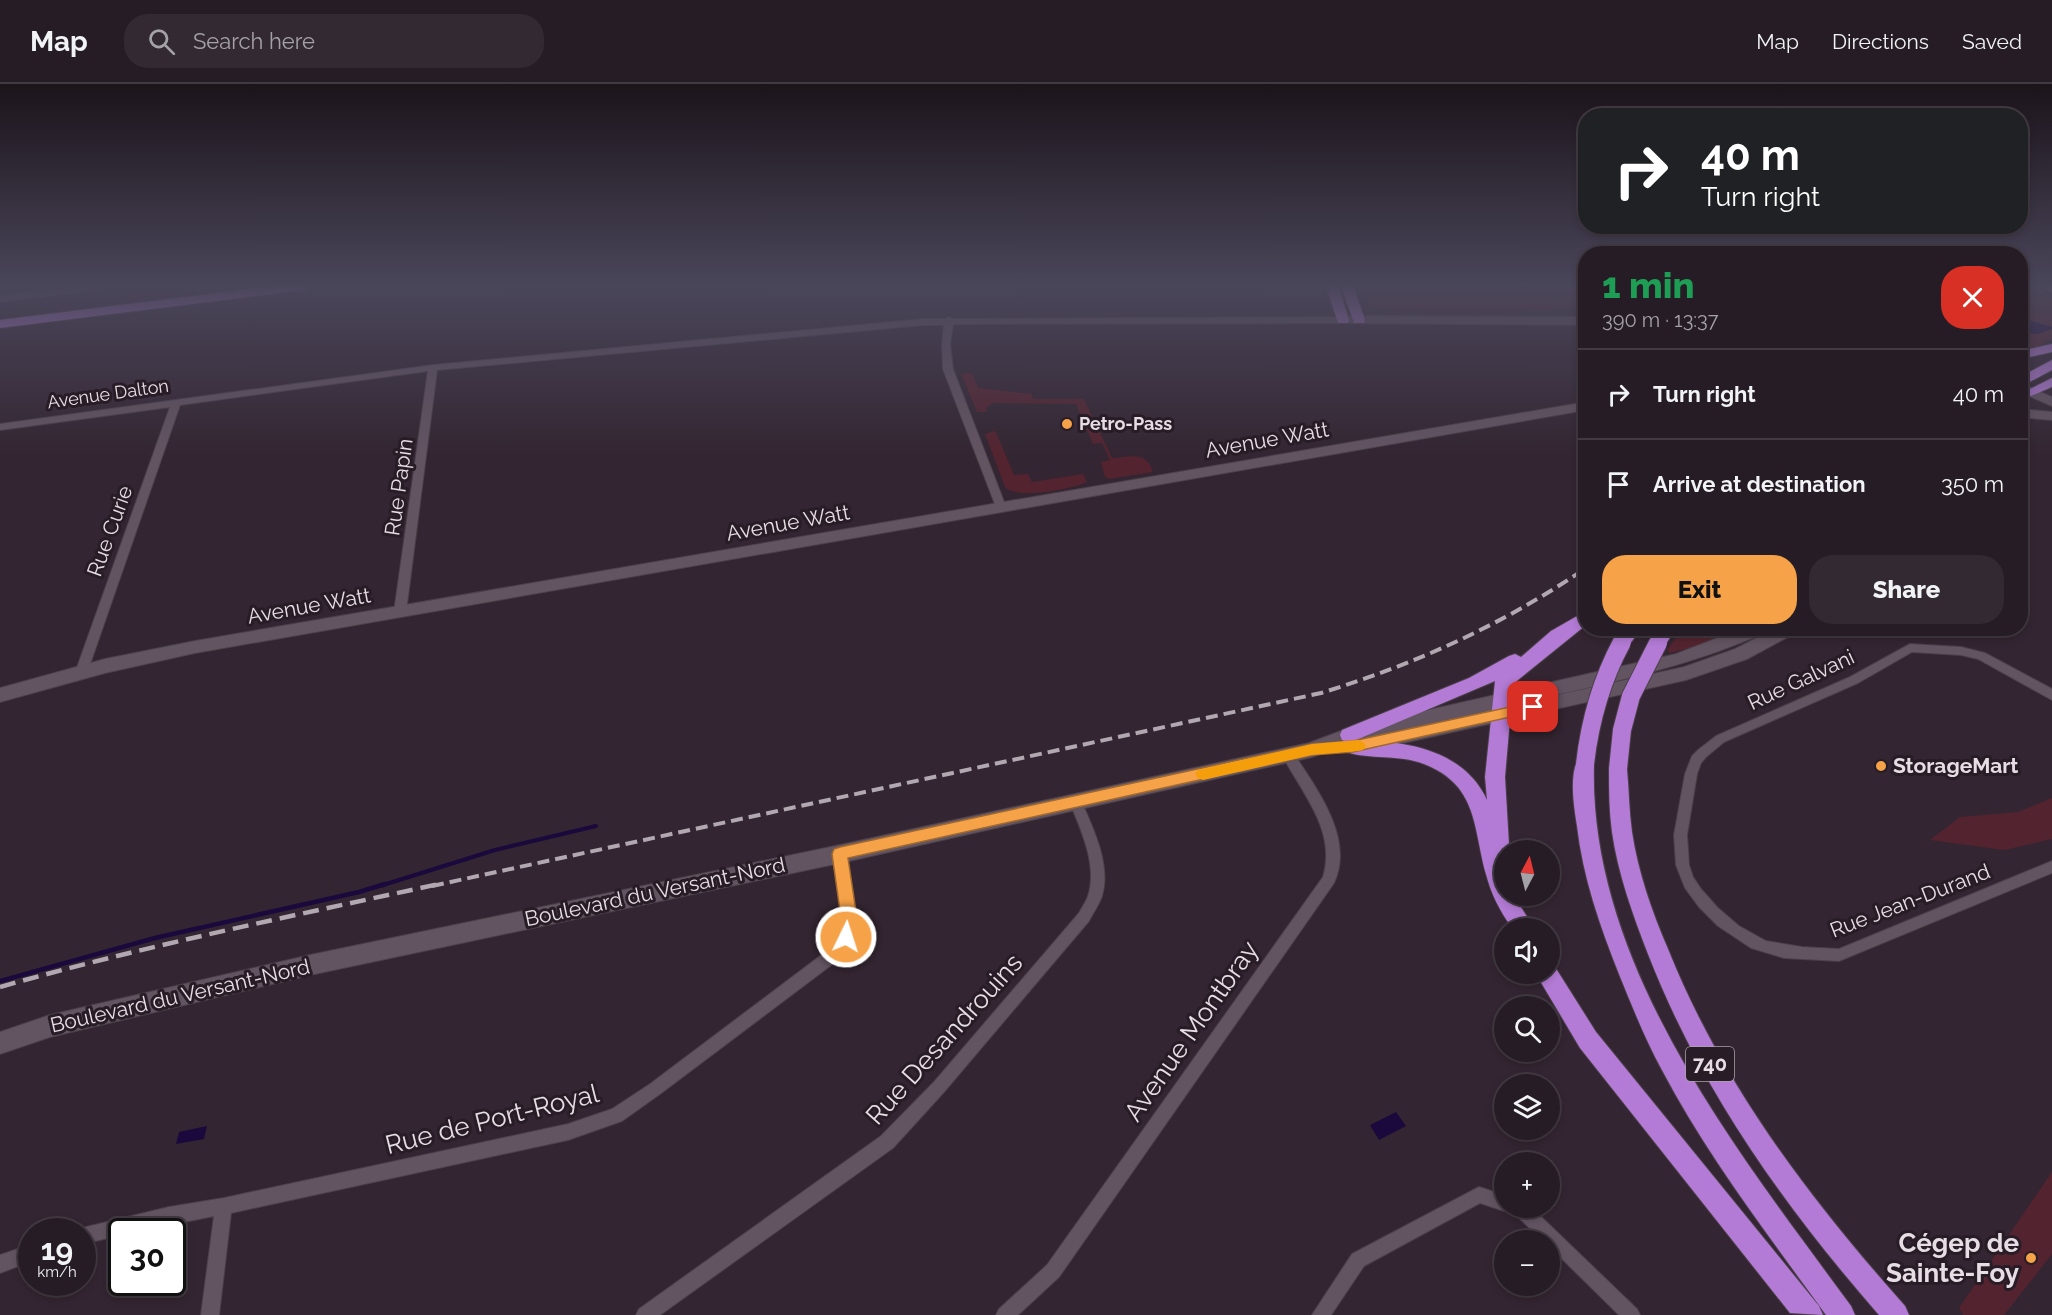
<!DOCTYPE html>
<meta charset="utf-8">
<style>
:root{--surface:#261c25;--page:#322932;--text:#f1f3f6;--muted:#a4a1a7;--line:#423a42;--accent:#f6a248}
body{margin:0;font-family:Raleway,sans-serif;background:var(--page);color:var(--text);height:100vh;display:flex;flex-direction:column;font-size:22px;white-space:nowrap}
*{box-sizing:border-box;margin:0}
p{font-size:20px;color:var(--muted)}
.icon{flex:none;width:33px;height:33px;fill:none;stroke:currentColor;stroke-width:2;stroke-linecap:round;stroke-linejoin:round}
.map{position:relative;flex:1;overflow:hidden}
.drawer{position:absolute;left:1578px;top:162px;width:450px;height:390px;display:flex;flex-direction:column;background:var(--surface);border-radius:24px;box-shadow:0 3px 9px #0003,0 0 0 2px var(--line)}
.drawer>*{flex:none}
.guide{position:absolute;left:1578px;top:24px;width:450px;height:126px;border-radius:24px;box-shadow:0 3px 9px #0003,0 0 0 2px var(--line);background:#202124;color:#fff;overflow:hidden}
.needle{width:39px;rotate:7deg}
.buttons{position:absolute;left:1494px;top:756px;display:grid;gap:12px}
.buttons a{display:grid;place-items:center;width:66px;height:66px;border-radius:50%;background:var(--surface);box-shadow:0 3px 9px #0003,0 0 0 2px var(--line);font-size:30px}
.speed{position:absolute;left:18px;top:1134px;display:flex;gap:12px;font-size:30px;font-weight:700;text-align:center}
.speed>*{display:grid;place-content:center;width:78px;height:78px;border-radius:50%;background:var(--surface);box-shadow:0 3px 9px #0003,0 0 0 2px var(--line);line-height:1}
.speed small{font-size:15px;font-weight:400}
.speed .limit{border:3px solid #111;border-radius:9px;background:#fff;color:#111}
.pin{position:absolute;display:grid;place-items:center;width:51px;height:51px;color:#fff;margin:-26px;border-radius:12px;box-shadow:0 3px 9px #0006}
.me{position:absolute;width:66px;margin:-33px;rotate:4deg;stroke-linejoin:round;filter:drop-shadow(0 0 4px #0008)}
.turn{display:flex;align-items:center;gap:21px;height:126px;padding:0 24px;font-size:27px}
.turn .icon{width:78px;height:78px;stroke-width:2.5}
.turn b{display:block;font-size:42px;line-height:51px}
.round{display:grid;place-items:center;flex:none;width:63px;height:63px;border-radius:24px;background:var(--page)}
.head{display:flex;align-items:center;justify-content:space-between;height:102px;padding:0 24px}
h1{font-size:36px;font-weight:800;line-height:45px;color:#1e9e55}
.action{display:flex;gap:12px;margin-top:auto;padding:12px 24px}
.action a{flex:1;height:69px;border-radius:24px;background:var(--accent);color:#111;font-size:24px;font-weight:800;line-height:69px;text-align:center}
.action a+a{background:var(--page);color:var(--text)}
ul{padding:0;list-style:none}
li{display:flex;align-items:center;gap:18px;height:90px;padding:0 24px;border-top:2px solid var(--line)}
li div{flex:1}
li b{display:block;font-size:22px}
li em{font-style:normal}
header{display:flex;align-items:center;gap:36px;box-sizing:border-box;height:84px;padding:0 30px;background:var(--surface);border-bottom:2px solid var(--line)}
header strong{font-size:28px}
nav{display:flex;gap:33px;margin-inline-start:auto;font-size:21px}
.search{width:420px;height:54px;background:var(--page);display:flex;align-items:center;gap:15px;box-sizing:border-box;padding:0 21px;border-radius:24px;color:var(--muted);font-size:22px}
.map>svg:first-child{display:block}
.green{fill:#53242f}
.water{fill:#1b093d}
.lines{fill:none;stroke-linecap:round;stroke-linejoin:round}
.stream-far1{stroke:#1b093d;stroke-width:4}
.stream{stroke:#1b093d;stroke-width:4.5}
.street-casing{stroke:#4b404a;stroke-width:2}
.secondary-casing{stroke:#4b404a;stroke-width:2}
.highway-casing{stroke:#4b404a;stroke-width:2}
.street{fill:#635461;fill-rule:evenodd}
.secondary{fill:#635461;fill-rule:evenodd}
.highway{fill:#b37bd5;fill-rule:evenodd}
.rail-far1{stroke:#b2a8b1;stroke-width:4;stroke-dasharray:12 6;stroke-linecap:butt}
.rail{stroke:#b2a8b1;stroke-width:4.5;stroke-dasharray:16 8;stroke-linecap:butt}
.highway-bridge-casing{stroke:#4b404a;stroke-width:20;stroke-linecap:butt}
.highway-bridge{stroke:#b37bd5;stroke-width:18}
.route{fill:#f6a248;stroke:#a0692f;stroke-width:1.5}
.slow{fill:#f59e0b}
.poi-dot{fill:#f6a248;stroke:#281c27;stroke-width:2}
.labels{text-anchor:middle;stroke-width:6;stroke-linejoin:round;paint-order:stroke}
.far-street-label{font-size:18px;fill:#e6dde5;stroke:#281c27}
.far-poi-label{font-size:18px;font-weight:bold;fill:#e6dde5;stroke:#281c27;text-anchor:start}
.shield{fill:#281c27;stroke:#ada3ac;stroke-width:1.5}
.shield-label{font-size:20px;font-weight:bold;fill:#e6dde5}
.street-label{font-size:21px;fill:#e6dde5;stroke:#281c27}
.poi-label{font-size:21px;font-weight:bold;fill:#e6dde5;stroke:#281c27;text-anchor:start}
.near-street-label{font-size:26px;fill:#e6dde5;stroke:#281c27}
.near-poi-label{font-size:26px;font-weight:bold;fill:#e6dde5;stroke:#281c27;text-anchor:end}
</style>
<header>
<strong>Map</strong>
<div class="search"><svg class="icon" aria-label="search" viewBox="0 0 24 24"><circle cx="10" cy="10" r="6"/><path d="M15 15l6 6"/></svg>Search here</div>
<nav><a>Map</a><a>Directions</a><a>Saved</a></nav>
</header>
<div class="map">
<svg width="2052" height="1231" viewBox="0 0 2052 1231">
<rect width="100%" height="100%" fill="#332531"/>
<path class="green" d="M1359,202h226v20l-33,4h-168l-13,-4z
M2020,202h20l12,12v29l-31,-9z
M2052,245v9l-15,9 -16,3 -1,-17 17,1z
M968,289l5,1 5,14 54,6 1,5h51l28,59c17,-1 35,-8 41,14l-44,7 -4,-2 -4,-15 9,-2 -8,-17 -9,1 -17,-40 -83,-1 -7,5 1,4h-10l-16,-38z
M994,347l2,1 18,43 14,-1 4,8 51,-8 4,8c-14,7 -71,18 -82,5l-20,-53z
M1682,545v-1l57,1 -49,19 -20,5 -3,-3z
M2052,714v41l-48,11 -74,-10 30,-23 58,-5z
M2052,1088v82l-48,61h-41l-4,-7z"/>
<path class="water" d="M2021,234l31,9v2l-15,5 -16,-1z
M1396,1028l10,14 -27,14 -9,-15z
M207,1042l-3,13 -28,5 3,-12z"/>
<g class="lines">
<path class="stream-far1" d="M380,802l115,-36 101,-24"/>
<path class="stream" d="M0,897l155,-43 204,-46 26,-8"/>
<g class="street-casing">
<path id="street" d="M85,202h23l-4,3 -104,13v-6z
M949,233l4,2 390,-2 4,3 -4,3 -390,1 -3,20 3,25 53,138 -5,3 -5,-3 -53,-138 -1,-25 2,-19h-20l-487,45 -31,242 -6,4 -6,-4 34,-241 -248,34 -93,268 -6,4 -6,-4 95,-266 -170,23v-6l433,-59 491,-46h21z
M1910,560l51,3 24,6 67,36v11l-74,-41 -17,-4 -49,-3 -54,31 -134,59 -18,15 -5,6 -4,11 -10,61 2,30 4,12 8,12 17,19 21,18 27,15 36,6 37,2 213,-88v12l-213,88 -55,-3 -33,-10 -33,-22 -19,-19 -14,-19 -9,-23 -2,-30 11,-61 7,-18 6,-6 18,-14 134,-59z
M1288,666l4,1c24,37 63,87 42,132l-275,394 -41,38h-22l3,-6 48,-44 276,-388c14,-46 -21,-84 -41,-122l2,-4z
M1076,714l5,1 1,4c12,27 29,63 20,93 -3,9 -9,17 -13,25l-145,171 -51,56 -233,167h-24l3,-6 242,-173 53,-54 145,-169c3,-6 7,-11 9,-17 10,-30 -7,-66 -18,-93l1,-4z
M840,764l5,2 2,4 9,64 -3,19 -15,23 -178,134 -38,27 -54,19 -337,73 -12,102h-18l13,-99 -79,16h-13v3l-40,9v-12h-7l7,-4 87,-21 55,-9 344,-74 44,-15 38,-25 178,-134 11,-15 3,-17 -9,-64 2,-4z
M1479,1103l25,8v13l6,1 -6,2 -24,-8 -116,63 -33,49h-19l40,-61z
M1513,1124h19l105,101 3,6h-21l-69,-68v-7h-8l-27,-26z
M32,1160v17l-32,12v-18z"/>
</g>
<g class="secondary-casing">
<path id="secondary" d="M1343,232l243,1v8l-248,-2 -1,-3z
M2020,299l32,14v9l-32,-14z
M1586,318v8l-1391,243 -90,20 -105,29v-14l105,-29 90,-18z
M2020,325l32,3v8l-32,-3z
M1743,544h25l-2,4c-84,38 -173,54 -262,75l180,-40 51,-18 41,-21h23l-2,4 -50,27 -61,21 -328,73 -7,-2 -2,-5 2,-4 -39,15 -472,106 -530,112 -260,62 -50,17v-22l50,-17 260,-60 530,-110 469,-102 40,-15 327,-74z"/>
</g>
<g class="highway-casing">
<path id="highway" d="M275,202h35l-6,4 -304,38v-8z
M1326,202h12l11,34 -1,3h-10l-1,-3z
M1341,202h12l12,34 -1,3h-10l-1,-3z
M2042,202h10v7z
M2052,260v8l-32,7v-8z
M2052,276v10l-32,17v-10z
M2052,294v9l-21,9 -7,-4z
M1586,527v14l-73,59 -8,93 4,68 -3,5 -5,3 3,16v27h10l20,32h-22c-12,-17 -21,-34 -26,-54 -13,-47 -8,-89 -62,-110 -26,-10 -53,-4 -78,-12l-2,-5 3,-5 -5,-2 -2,-5 2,-5 127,-52 40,-22 6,-2 6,3 30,-26zM1495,597l-10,96 2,23c-23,-50 -80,-59 -131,-60z
M1622,544h18c-6,11 -11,22 -24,18l-3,-4z
M1659,544h17l-12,19 -6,2 -6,-2 -3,-4z
M1585,672l7,3 2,5c-6,201 144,388 257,542l4,9h-29c-57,-79 -118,-158 -164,-245 -17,-31 -30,-64 -43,-96 -19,-48 -36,-96 -42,-148 -3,-19 -8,-50 1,-67z
M1618,677l7,3 2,5c2,21 2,42 5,63 6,40 20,80 36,117 54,135 141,249 237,357l4,9h-30c-95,-109 -178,-225 -231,-361 -15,-39 -30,-80 -36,-122 -3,-21 -3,-42 -3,-63l2,-5z
M1550,881l5,2 41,65 223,274 4,9 -33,-2 -210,-265 -44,-74h14z"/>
</g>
<use href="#street" class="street"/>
<use href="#secondary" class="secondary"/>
<use href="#highway" class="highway"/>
<path class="rail-far1" d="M432,802l889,-193c97,-30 181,-68 265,-125"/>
<path class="rail" d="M0,903c144,-41 292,-71 439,-103"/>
<g class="highway-bridge-casing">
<path id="highway-bridge" d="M1585,680c5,-44 16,-83 37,-122
M1618,685l4,-39 9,-34 27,-53"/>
</g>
<use href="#highway-bridge" class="highway-bridge"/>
</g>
<linearGradient id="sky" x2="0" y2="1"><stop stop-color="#1c141b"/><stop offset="0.54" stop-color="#4a465a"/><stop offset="1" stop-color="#4a465a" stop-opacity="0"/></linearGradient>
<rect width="2052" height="374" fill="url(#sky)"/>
<path class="route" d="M1533,618l7,5 -7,5 -180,40 -41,3 -464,103 9,60 -5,24 -6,2 -6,-2 -2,-5 3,-19 -9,-64 2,-5 6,-2 472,-103 41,-3z"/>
<path class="slow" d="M1358,656l5,2 3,4 -3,4 -5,1 -46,4 -109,25 -5,-2 -3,-4 3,-4 5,-1 109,-25z"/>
<g class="poi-dot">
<circle cx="1067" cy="340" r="6"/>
<circle cx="1881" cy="682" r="6"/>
<circle cx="2031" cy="1174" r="6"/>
</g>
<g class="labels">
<g class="far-street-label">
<text transform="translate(108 310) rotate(-8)" y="6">Avenue Dalton</text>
</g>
<g class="far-poi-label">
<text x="1079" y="346">Petro-Pass</text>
</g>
<rect class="shield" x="1686" y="963" width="48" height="34" rx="4.5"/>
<g class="shield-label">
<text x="1710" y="987">740</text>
</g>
<g class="street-label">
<text transform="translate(1267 356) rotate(-10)" y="7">Avenue Watt</text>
<text transform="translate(399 403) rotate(-82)" y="7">Rue Papin</text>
<text transform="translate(788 439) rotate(-10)" y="7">Avenue Watt</text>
<text transform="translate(110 447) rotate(-70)" y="7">Rue Curie</text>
<text transform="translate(309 522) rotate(-10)" y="7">Avenue Watt</text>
<text transform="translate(1801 596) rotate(-25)" y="7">Rue Galvani</text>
<text transform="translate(655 808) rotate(-12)" y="7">Boulevard du Versant-Nord</text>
<text transform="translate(1910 817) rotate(-21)" y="7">Rue Jean-Durand</text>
<text transform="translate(180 912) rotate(-13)" y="7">Boulevard du Versant-Nord</text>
</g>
<g class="poi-label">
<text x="1893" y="689">StorageMart</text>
</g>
<g class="near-street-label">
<text transform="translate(1191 947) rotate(-55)" y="9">Avenue Montbray</text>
<text transform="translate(944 955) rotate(-48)" y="9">Rue Desandrouins</text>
<text transform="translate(492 1035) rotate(-14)" y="9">Rue de Port-Royal</text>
</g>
<g class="near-poi-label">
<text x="2019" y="1168">Cégep de<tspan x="2019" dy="30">Sainte-Foy</tspan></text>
</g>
</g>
</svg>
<div class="buttons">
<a><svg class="needle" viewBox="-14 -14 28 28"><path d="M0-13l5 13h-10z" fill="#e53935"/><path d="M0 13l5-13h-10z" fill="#a4a1a7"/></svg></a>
<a><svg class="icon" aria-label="sound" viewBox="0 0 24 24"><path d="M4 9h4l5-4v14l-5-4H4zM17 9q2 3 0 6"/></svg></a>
<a><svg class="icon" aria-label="search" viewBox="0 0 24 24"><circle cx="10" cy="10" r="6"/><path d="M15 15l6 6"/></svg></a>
<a><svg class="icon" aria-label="layers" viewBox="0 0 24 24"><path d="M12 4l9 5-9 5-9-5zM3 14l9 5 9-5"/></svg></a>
<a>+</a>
<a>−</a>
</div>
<div class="speed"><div>19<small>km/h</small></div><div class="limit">30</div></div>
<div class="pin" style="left:1533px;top:623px;background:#d93025"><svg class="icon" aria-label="arrive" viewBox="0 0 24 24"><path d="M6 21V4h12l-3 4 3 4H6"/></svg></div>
<svg class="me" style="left:846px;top:853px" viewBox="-20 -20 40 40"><circle r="17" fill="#f6a248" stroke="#fff" stroke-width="3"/><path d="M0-11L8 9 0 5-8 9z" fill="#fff"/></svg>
<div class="guide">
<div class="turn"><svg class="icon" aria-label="right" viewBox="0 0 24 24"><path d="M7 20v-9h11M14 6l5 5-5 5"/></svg><div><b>40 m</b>Turn right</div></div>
</div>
<section class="drawer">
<div class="head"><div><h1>1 min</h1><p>390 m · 13:37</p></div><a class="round" style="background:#d93025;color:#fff"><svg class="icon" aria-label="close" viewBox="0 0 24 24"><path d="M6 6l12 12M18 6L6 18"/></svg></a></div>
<ul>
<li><svg class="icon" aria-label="right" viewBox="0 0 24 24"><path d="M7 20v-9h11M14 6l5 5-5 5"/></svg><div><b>Turn right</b></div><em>40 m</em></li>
<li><svg class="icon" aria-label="arrive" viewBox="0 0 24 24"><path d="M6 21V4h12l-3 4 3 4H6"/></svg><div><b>Arrive at destination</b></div><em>350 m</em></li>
</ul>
<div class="action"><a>Exit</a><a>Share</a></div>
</section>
</div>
